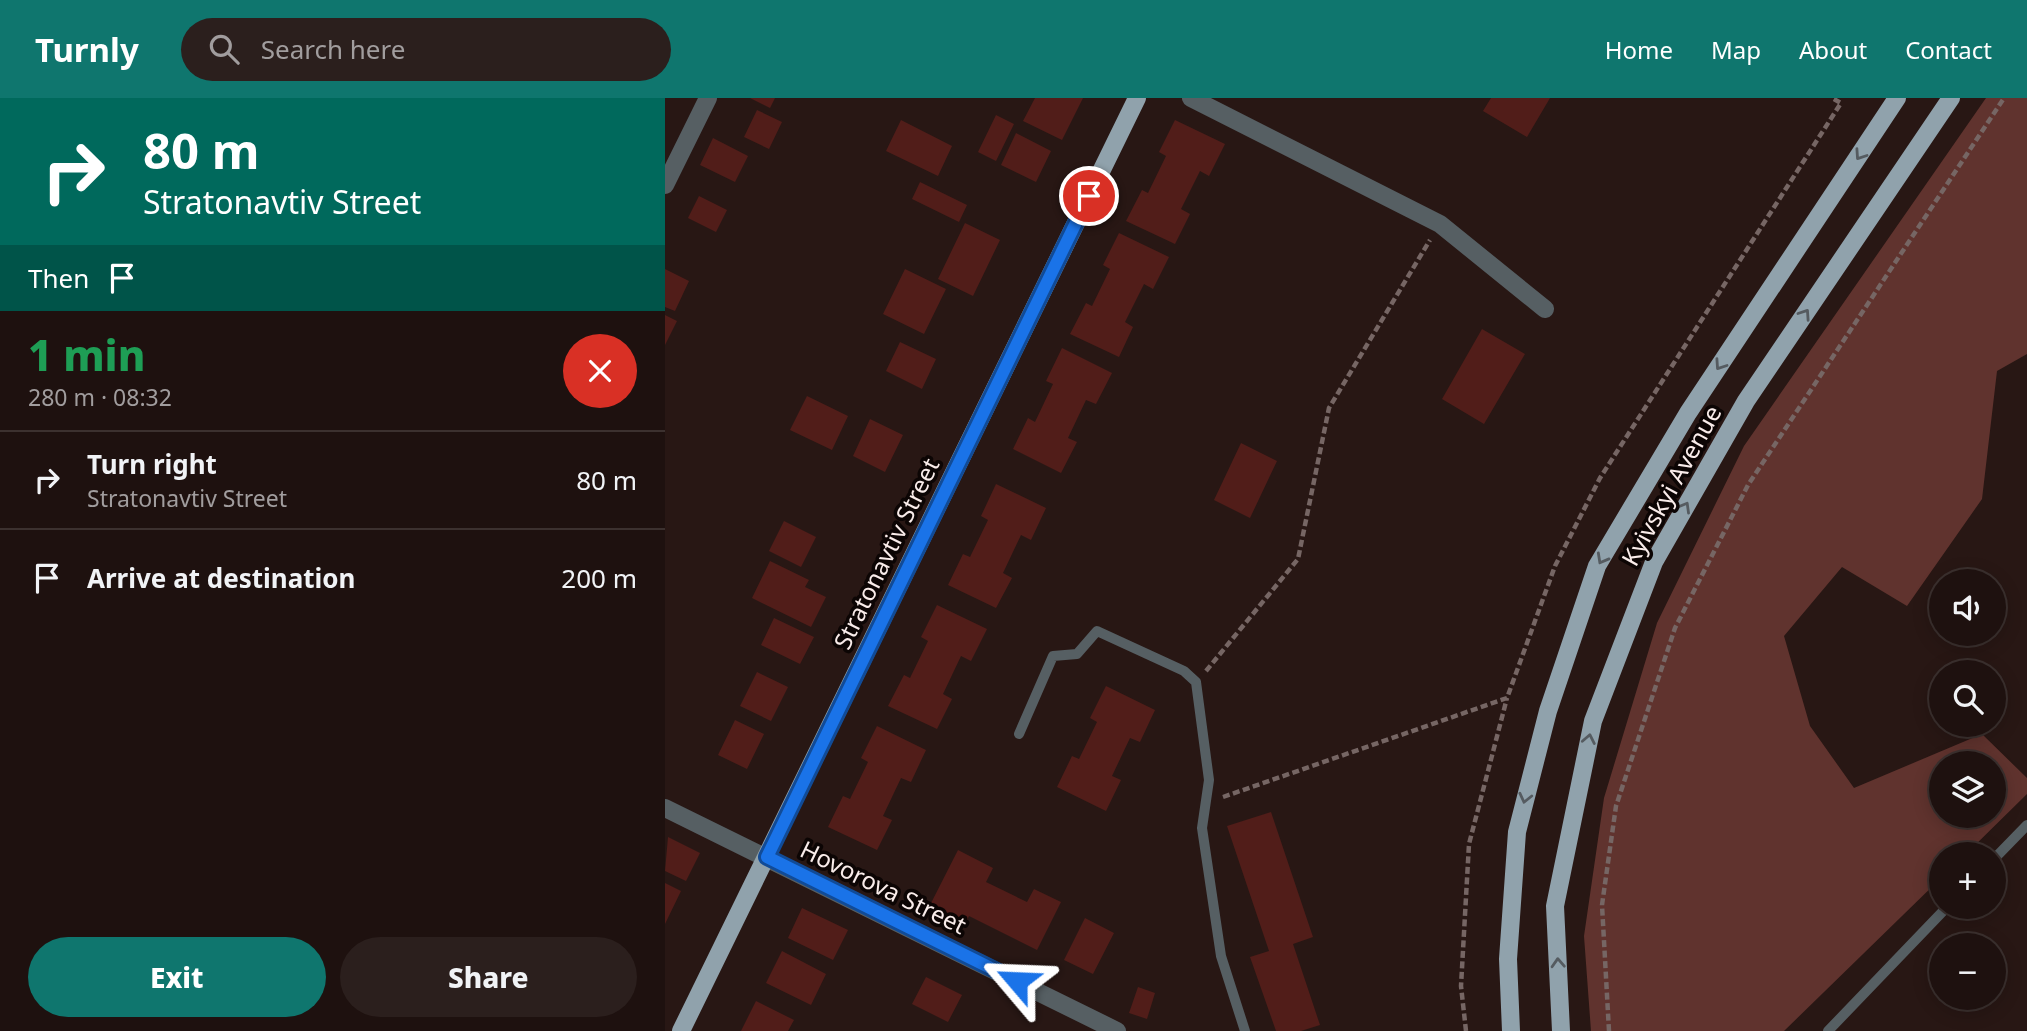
<!DOCTYPE html>
<meta charset="utf-8">
<style>
:root{--surface:#1e110f;--page:#2b1f1d;--text:#f1f3f6;--muted:#a19d9e;--line:#3c312f;--accent:#0f766e}
body{margin:0;font-family:"Noto Sans",sans-serif;background:var(--page);color:var(--text);height:100vh;display:flex;flex-direction:column;font-size:26px;white-space:nowrap}
*{box-sizing:border-box;margin:0}
p{font-size:23px;color:var(--muted)}
.icon{flex:none;width:38px;height:38px;fill:none;stroke:currentColor;stroke-width:2;stroke-linecap:round;stroke-linejoin:round}
.map{position:relative;flex:1;overflow:hidden}
.drawer{display:flex;flex-direction:column;background:var(--surface);width:665px}
.drawer>*{flex:none}
.banner{background:#00695c;color:#fff;overflow:hidden}
.fabs{position:absolute;left:1264px;top:471px;display:grid;gap:14px}
.fabs a{display:grid;place-items:center;width:77px;height:77px;border-radius:50%;background:var(--surface);box-shadow:0 4px 18px #0003,0 0 0 2px var(--line);font-size:35px}
.pin{position:absolute;display:grid;place-items:center;width:60px;height:60px;color:#fff;margin:-30px;border:4px solid #fff;border-radius:50%;box-shadow:0 2px 7px #0007}
.me{position:absolute;width:77px;margin:-38px;rotate:296deg;stroke-linejoin:round;filter:drop-shadow(0 0 5px #0008)}
.turn{display:flex;align-items:center;gap:24px;height:147px;padding:0 28px;font-size:32px}
.turn .icon{width:91px;height:91px;stroke-width:2.5}
.turn b{display:block;font-size:49px;line-height:60px}
.then{display:flex;align-items:center;height:66px;padding:0 28px;background:#0003;gap:14px;font-size:26px}
.round{display:grid;place-items:center;flex:none;width:74px;height:74px;border-radius:37px;background:var(--page)}
.head{display:flex;align-items:center;justify-content:space-between;height:119px;padding:0 28px}
h1{font-size:42px;font-weight:800;line-height:52px;color:#1e9e55}
.action{display:flex;gap:14px;margin-top:auto;padding:14px 28px}
.action a{flex:1;height:80px;border-radius:42px;background:var(--accent);color:#fff;font-size:28px;font-weight:800;line-height:80px;text-align:center}
.action a+a{background:var(--page);color:var(--text)}
ul{padding:0;list-style:none}
li{display:flex;align-items:center;gap:21px;height:98px;padding:0 28px;border-top:2px solid var(--line)}
li div{flex:1}
li b{display:block;font-size:26px}
li em{font-style:normal}
header{display:flex;align-items:center;gap:42px;box-sizing:border-box;height:98px;padding:0 35px;background:var(--accent);color:#fff}
header strong{font-size:33px}
nav{display:flex;gap:38px;margin-inline-start:auto;font-size:24px}
.search{width:490px;height:63px;background:var(--page);display:flex;align-items:center;gap:18px;box-sizing:border-box;padding:0 24px;border-radius:38px;color:var(--muted);font-size:26px}
main{display:flex;flex:1;min-height:0}
.map>svg:first-child{display:block}
.green{fill:#60332e;fill-rule:evenodd}
.building{fill:#511d19}
.lines{fill:none;stroke-linecap:round;stroke-linejoin:round}
.path{stroke:#766664;stroke-width:4.5;stroke-dasharray:7 3.5;stroke-linecap:butt}
.lane{stroke:#565f63;stroke-width:10}
.street{stroke:#565f63;stroke-width:18}
.primary{stroke:#90a2ac;stroke-width:18}
.oneway{stroke:#555b60}
.route-casing{stroke:#114b97;stroke-width:18}
.route{stroke:#1a73e8;stroke-width:12}
.labels{text-anchor:middle;stroke-width:7;stroke-linejoin:round;paint-order:stroke}
.street-label{font-size:24px;fill:#f9ecea;stroke:#0c0504}
</style>
<header>
<strong>Turnly</strong>
<div class="search"><svg class="icon" aria-label="search" viewBox="0 0 24 24"><circle cx="10" cy="10" r="6"/><path d="M15 15l6 6"/></svg>Search here</div>
<nav><a>Home</a><a>Map</a><a>About</a><a>Contact</a></nav>
</header>
<main>
<section class="drawer">
<div class="banner">
<div class="turn"><svg class="icon" aria-label="right" viewBox="0 0 24 24"><path d="M7 20v-9h11M14 6l5 5-5 5"/></svg><div><b>80 m</b>Stratonavtiv Street</div></div>
<div class="then">Then<svg class="icon" aria-label="arrive" viewBox="0 0 24 24"><path d="M6 21V4h12l-3 4 3 4H6"/></svg></div>
</div>
<div class="head"><div><h1>1 min</h1><p>280 m · 08:32</p></div><a class="round" style="background:#d93025;color:#fff"><svg class="icon" aria-label="close" viewBox="0 0 24 24"><path d="M6 6l12 12M18 6L6 18"/></svg></a></div>
<ul>
<li><svg class="icon" aria-label="right" viewBox="0 0 24 24"><path d="M7 20v-9h11M14 6l5 5-5 5"/></svg><div><b>Turn right</b><p>Stratonavtiv Street</p></div><em>80 m</em></li>
<li><svg class="icon" aria-label="arrive" viewBox="0 0 24 24"><path d="M6 21V4h12l-3 4 3 4H6"/></svg><div><b>Arrive at destination</b></div><em>200 m</em></li>
</ul>
<div class="action"><a>Exit</a><a>Share</a></div>
</section>
<div class="map">
<svg width="1362" height="933" viewBox="0 0 1362 933">
<rect width="100%" height="100%" fill="#281714"/>
<path class="green" d="M1321,0h41v256l-30,17 -15,128 -75,107 -65,-39 -58,69 26,90 44,62 128,-54 45,44v16l-61,60h-25v24l-157,153h-193l-7,-95 20,-138 53,-175 87,-177zM1276,665h52v53h-52z"/>
<path class="building" d="M85,0h25l-5,10z
M370,0h48l-21,42 -39,-19z
M826,0h59l-23,39 -44,-26z
M92,12l25,12 -13,27 -25,-12z
M331,17l18,9 -18,37 -18,-9z
M236,22l51,26 -14,30 -52,-25z
M510,22l50,24 -16,32 -9,-5 -19,38 9,5 -15,30 -49,-23 16,-31 6,3 18,-37 -7,-4z
M351,35l35,18 -15,31 -35,-17z
M48,40l35,18 -13,26 -35,-17z
M255,84l47,23 -8,17 -47,-23z
M34,98l28,14 -11,22 -28,-14z
M300,125l35,17 -27,56 -35,-17z
M454,135l50,24 -16,32 -9,-5 -19,38 8,5 -14,30 -49,-23 16,-31 6,3 18,-37 -7,-4z
M0,171l24,12 -14,30 -10,-4z
M240,171l41,20 -22,45 -41,-20z
M0,217l12,6 -12,24z
M817,231l43,25 -41,70 -42,-25z
M235,244l36,17 -14,30 -36,-18z
M397,250l50,25 -16,31 -10,-4 -18,38 9,4 -16,31 -48,-24 15,-31 7,4 18,-38 -7,-3z
M142,298l41,20 -16,34 -42,-20z
M205,321l33,16 -18,37 -32,-16z
M576,345l36,18 -27,57 -36,-18z
M331,386l50,24 -15,32 -10,-5 -18,38 9,5 -16,30 -48,-23 15,-31 7,3 18,-37 -7,-4z
M119,423l32,16 -15,30 -32,-16z
M105,463l39,19 -4,7 21,10 -15,30 -59,-29z
M272,507l50,24 -16,32 -10,-5 -18,38 9,5 -15,30 -49,-23 16,-31 6,3 18,-37 -7,-4z
M109,520l40,19 -14,27 -39,-19z
M92,574l31,15 -17,34 -31,-15z
M441,588l49,24 -15,32 -10,-4 -18,38 9,4 -15,31 -49,-24 15,-31 7,3 18,-37 -7,-4z
M70,622l29,14 -17,35 -29,-14z
M212,628l49,24 -15,32 -10,-4 -18,38 9,4 -15,30 -49,-23 15,-31 7,3 18,-37 -7,-4z
M606,714l42,125 -20,7 27,81 -19,6h-25l-26,-74 19,-6 -42,-125z
M3,739l32,16 -14,28 -21,-10z
M293,752l35,18 -7,14 41,20 7,-13 27,13 -24,48 -68,-34 -5,11 -36,-18z
M0,785l16,8 -16,33z
M137,810l46,22 -15,30 -45,-22z
M420,820l29,15 -21,41 -29,-14z
M117,853l44,23 -15,31 -45,-22z
M261,879l36,18 -14,27 -36,-18z
M473,889l17,6 -8,26 -18,-6z
M91,903l38,19 -6,11h-47z"/>
<g class="lines">
<path class="path" d="M541,573l92,-112 31,-151 101,-168
M558,699l284,-99 48,-132 45,-88 241,-375 -9,-5
M801,933l-5,-45 8,-142 38,-146
M944,933l-7,-126 14,-99 59,-178 73,-143 256,-387"/>
<path class="lane" d="M354,636l34,-78 24,-2 20,-23 87,40 12,11 13,98 -7,48 19,128 24,75
M1328,762l34,-35
M1163,933l120,-125"/>
<path class="street" d="M526,0l249,126 105,85
M0,87l43,-87
M0,710l452,223"/>
<path class="primary" d="M16,933l456,-933
M846,933l-3,-72 9,-127 31,-121 49,-145 91,-153 209,-315
M896,933l-6,-125 38,-185 61,-159 92,-161 205,-303"/>
</g>
<defs><path id="oneway-chevron" d="M-2-3.5L2.5 0L-2 3.5" fill="none" stroke-width="1.6" stroke-linecap="round" stroke-linejoin="round" transform="scale(1.75)"/></defs>
<g class="oneway">
<use href="#oneway-chevron" transform="translate(1195 57) rotate(124)"/>
<use href="#oneway-chevron" transform="translate(1140 216) rotate(-56)"/>
<use href="#oneway-chevron" transform="translate(1055 267) rotate(124)"/>
<use href="#oneway-chevron" transform="translate(1020 409) rotate(-60)"/>
<use href="#oneway-chevron" transform="translate(937 461) rotate(119)"/>
<use href="#oneway-chevron" transform="translate(924 641) rotate(-79)"/>
<use href="#oneway-chevron" transform="translate(860 700) rotate(103)"/>
<use href="#oneway-chevron" transform="translate(893 865) rotate(-93)"/>
</g>
<g class="lines">
<g class="route-casing">
<path id="route" d="M352,883l-250,-124 322,-661"/>
</g>
<use href="#route" class="route"/>
</g>
<g class="labels">
<g class="street-label">
<text transform="translate(1007 388) rotate(-61)" y="8">Kyivskyi Avenue</text>
<text transform="translate(222 456) rotate(-64)" y="8">Stratonavtiv Street</text>
<text transform="translate(218 790) rotate(26)" y="8">Hovorova Street</text>
</g>
</g>
</svg>
<div class="fabs">
<a><svg class="icon" aria-label="sound" viewBox="0 0 24 24"><path d="M4 9h4l5-4v14l-5-4H4zM17 9q2 3 0 6"/></svg></a>
<a><svg class="icon" aria-label="search" viewBox="0 0 24 24"><circle cx="10" cy="10" r="6"/><path d="M15 15l6 6"/></svg></a>
<a><svg class="icon" aria-label="layers" viewBox="0 0 24 24"><path d="M12 4l9 5-9 5-9-5zM3 14l9 5 9-5"/></svg></a>
<a>+</a>
<a>−</a>
</div>
<div class="pin" style="left:424px;top:98px;background:#d93025"><svg class="icon" aria-label="arrive" viewBox="0 0 24 24"><path d="M6 21V4h12l-3 4 3 4H6"/></svg></div>
<svg class="me" style="left:352px;top:883px" viewBox="-20 -20 40 40"><path d="M0-17L14 15 0 8-14 15z" fill="#1a73e8" stroke="#fff" stroke-width="4"/></svg>
</div>
</main>
